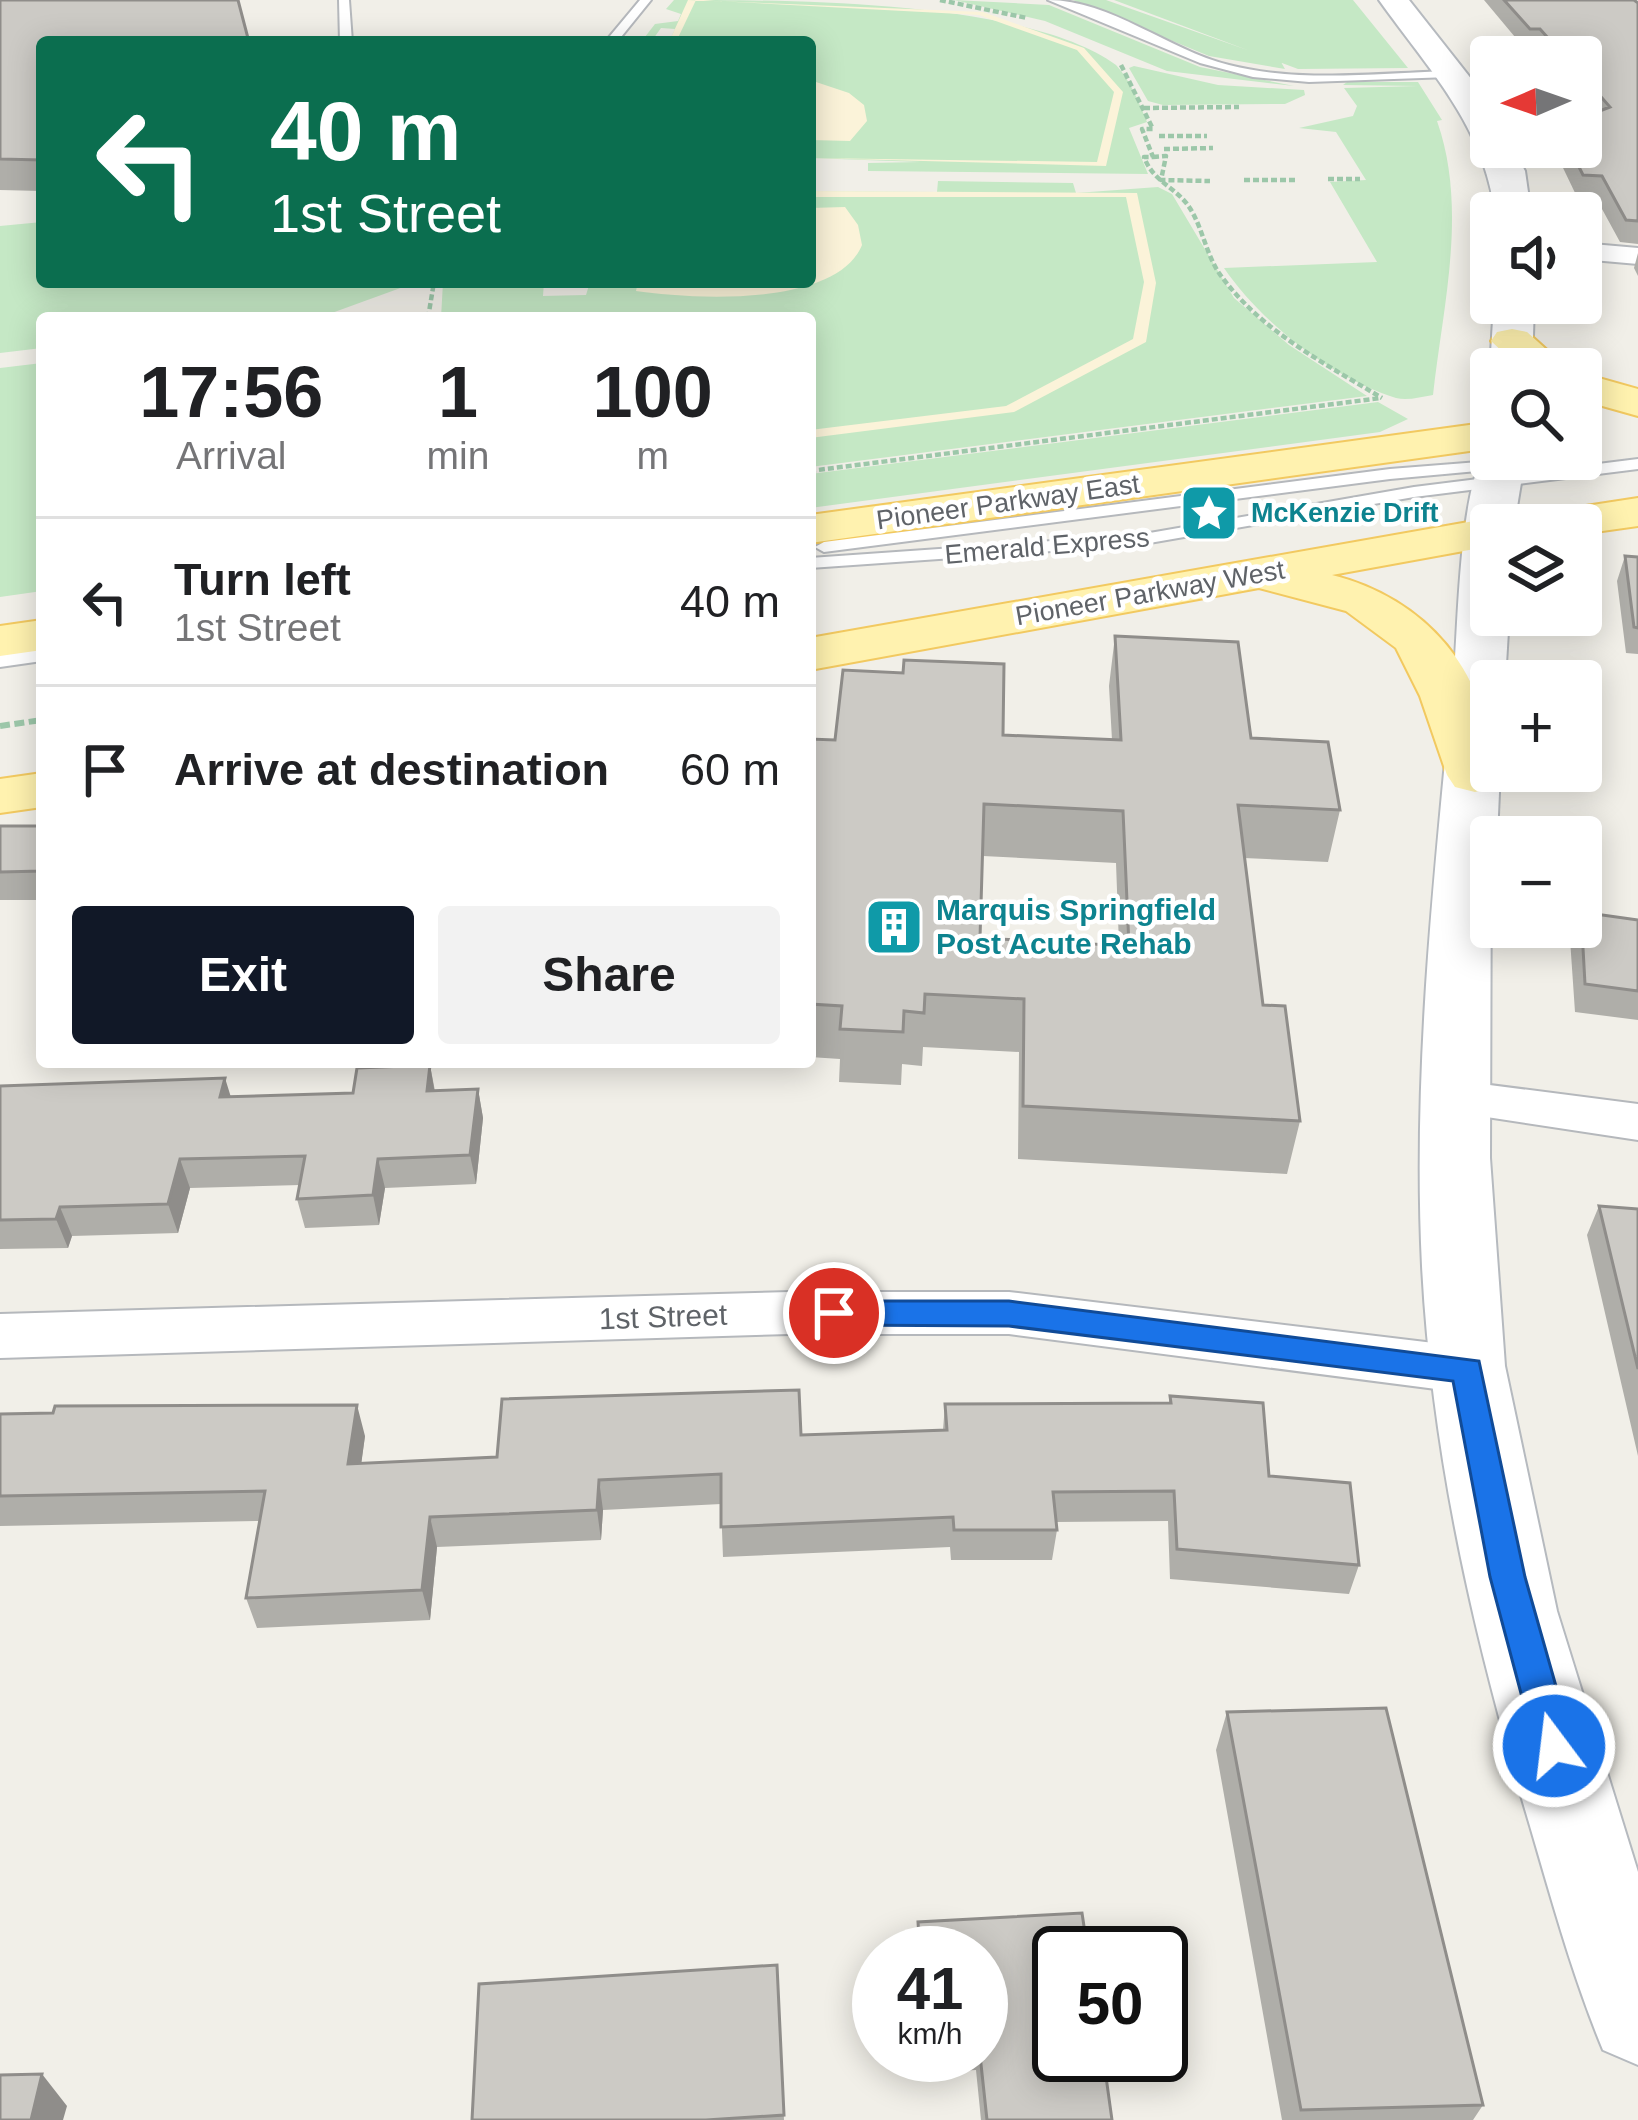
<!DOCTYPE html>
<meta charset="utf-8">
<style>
:root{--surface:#fff;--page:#f2f2f2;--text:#202124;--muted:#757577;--line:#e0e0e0;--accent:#111827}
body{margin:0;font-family:Helvetica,sans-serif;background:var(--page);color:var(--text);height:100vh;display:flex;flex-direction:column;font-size:45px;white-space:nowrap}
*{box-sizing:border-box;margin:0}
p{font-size:39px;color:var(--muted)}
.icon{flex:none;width:66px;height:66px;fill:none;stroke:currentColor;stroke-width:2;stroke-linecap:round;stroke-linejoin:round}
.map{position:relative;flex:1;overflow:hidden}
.drawer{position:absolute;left:36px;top:312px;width:780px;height:756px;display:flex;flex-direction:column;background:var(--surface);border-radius:12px;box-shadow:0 6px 30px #0003}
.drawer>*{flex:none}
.top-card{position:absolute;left:36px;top:36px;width:780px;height:252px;border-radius:12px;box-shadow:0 6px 30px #0003;background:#0b6e4f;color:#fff;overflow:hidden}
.needle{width:78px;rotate:268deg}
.tools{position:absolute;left:1470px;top:36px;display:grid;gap:24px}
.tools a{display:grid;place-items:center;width:132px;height:132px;border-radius:12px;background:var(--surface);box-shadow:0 6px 30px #0003;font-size:60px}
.speed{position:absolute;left:852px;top:1926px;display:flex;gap:24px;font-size:60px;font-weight:700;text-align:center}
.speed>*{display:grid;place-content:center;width:156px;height:156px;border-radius:50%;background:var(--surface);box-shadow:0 6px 30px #0003;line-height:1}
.speed small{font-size:30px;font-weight:400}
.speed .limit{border:6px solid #111;border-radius:18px;background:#fff;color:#111}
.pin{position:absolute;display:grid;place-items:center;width:102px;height:102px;color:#fff;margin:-51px;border:6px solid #fff;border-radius:50%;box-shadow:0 3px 12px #0007}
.me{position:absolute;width:132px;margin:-66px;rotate:345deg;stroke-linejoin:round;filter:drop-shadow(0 0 9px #0008)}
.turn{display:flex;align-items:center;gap:42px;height:252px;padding:0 36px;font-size:54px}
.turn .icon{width:156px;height:156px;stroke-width:2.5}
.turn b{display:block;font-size:84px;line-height:102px}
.eta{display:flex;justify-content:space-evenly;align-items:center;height:204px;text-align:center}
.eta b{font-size:72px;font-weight:600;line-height:84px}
.primary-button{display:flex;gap:24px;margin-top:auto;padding:24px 36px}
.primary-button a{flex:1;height:138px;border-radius:12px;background:var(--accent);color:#fff;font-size:48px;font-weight:600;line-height:138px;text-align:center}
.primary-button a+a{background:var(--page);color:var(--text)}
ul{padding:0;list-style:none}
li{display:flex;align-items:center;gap:36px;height:168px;padding:0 36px;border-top:3px solid var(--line)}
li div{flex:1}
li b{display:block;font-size:45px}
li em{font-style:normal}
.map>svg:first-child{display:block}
.green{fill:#c5e8c5}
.sand{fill:#fbf3d9}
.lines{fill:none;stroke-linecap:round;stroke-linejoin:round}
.lane-casing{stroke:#b5b8bc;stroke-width:4}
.street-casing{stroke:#b5b8bc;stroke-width:4}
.secondary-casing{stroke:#b6babf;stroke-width:4}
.primary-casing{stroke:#f2c960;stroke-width:4}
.path-far1{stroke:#9cc7a9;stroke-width:4.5;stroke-dasharray:6 3;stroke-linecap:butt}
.path{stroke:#9cc7a9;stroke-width:6;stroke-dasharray:10 4.5;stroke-linecap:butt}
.lane{fill:#fff;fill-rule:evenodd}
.street{fill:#fff;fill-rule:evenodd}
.secondary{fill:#fff;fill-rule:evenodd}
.primary{fill:#fff2af;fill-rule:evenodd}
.wall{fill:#afaea9;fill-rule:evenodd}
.shaded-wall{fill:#8f8d8a}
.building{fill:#cccac5;stroke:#8f8d8a;stroke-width:3;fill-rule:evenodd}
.route{fill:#1a73e8;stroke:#114b97;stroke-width:3}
.labels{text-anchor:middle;stroke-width:9;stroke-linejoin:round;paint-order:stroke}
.far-street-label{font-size:27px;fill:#5f6368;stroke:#fff}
.far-culture-label{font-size:27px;font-weight:bold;fill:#0d838f;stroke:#fff;text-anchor:start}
.culture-label{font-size:30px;font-weight:bold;fill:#0d838f;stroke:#fff;text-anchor:start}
.street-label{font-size:30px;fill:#5f6368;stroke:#fff}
</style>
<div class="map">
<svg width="1638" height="2120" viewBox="0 0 1638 2120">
<rect width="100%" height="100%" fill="#f1efe8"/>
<path class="green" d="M674,0c118,0 353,0 442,65 15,16 23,38 31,57l-18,6 19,46 -280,-3v-8l52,-1 -110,-4v-116h-141l6,-13 -14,-1 -10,14h-10l14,-18 23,-3 3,-7 -15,-5z
M954,0l95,5 151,62 94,19 -127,-15 -122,-50z
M1073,0h33l175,62 4,7 -76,-13z
M1114,0h239l55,68 -110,1z
M1134,66l84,19 86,5 1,5 -20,9 -122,1 -15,-4 -19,-33z
M1347,82h71l24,38 -5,1c31,88 6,184 -4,274 -12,2 -26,6 -37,3 -65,-20 -135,-76 -172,-130l153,-6 -47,-80 36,-2 -30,-48 -37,-4 54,-12 4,-10 -13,-18 74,-2 -75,-1z
M938,181l135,2 3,10 82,-6 14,7 62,104 55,47 78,51 -557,71v-149h-369l2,-36h101l-1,14 43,-1 4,-13h220v-91l127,1z
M42,222v60h375l-99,36h-276v30l-42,5v-127z
M42,363v228l-42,6v-229z
M1378,402l30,17 -28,13 -570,76v-34z"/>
<path class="sand" d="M688,0l295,12 101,36 39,44 -17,74 -296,-8 287,4 17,-70 -37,-42 -98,-35 -283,-15 -20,42h-7z
M810,80l39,13 15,12 3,16 -17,20 -40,-1z
M810,191l327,2 19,90 -10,59 -132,70 -204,26v-8l196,-24 127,-67 11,-57 -18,-85h-316z
M845,207l13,18 4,20c-26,63 -171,54 -226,46l2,-9h172v-74z"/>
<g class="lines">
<g class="lane-casing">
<path id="lane" d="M339,0h10l3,42h-12z
M640,0h11l-34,42h-12z
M1048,0c63,0 120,50 181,65 71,18 148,8 221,6l6,3 -6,3 -141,5 -56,-5 -53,-14z
M1638,459v10l-224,28 -276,48 -328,23v-10l328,-23 276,-48z
M1504,460l6,2v6l-120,11 -566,73 -9,-5 9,-5 566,-73z
M42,649v12l-42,6v-12z"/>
</g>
<g class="street-casing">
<path id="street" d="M1581,243l57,5v16l-57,-5z
M1451,1080l187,24v36l-204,-31 -7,-12 7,-12z
M790,1292h219l458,55 20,7 8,16 -8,16 -20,7 -458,-59h-219l-790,24v-44z"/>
</g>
<g class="secondary-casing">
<path id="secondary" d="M1379,0h30l82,104v43h21l13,24 6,42h-36c-11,-87 -66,-143 -116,-213z
M1494,303h40l-2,66h-42z
M1491,448v11h34l-11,66h-23v90h18l-4,66h-14v90h9l-3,66h-6l-1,321 15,208 52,245 81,261v193l-35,-15c-30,-72 -51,-149 -73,-224 -55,-184 -98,-368 -108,-560 -10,-203 14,-406 33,-608 3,-39 6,-191 36,-210z"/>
</g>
<g class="primary-casing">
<path id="primary" d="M1512,329l15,3 41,37h-47l-30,-28 6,-9z
M1581,373l57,16v27l-57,-16z
M1491,422v26l-681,95v-28z
M1638,498v28l-57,8v-9h-61l7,-10z
M1491,518l19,7h-19v21l-159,29c93,23 159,98 159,196l12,4 -8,12 -20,5 -20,-5 -8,-12 -27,-79 -24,-48 -50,-37 -87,-23 -449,82v-32z
M42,620v30l-42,6v-30z
M42,773v34l-42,6v-34z"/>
</g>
<path class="path-far1" d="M940,0l87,18
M1121,65l32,64h-11l11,28h-9c9,24 29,29 43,47 15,20 18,48 32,69 40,57 105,90 163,125
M1144,108l95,-1
M1159,136h48
M1164,149l49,-1
M1153,157l13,-1 -5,24 49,1
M1328,179h32
M1244,180h51
M428,318l6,-36
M810,471l571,-73"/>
<path class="path" d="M0,726l42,-6"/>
<use href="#lane" class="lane"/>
<use href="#street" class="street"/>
<use href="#secondary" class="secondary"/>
<use href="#primary" class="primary"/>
</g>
<path class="wall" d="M0,0l42,42v149l-42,-1z
M1484,0h150l4,3v241l-18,-2 -24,-44 -19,-1 -24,-50h28l11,-34 -11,-12v-44h-38l-8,-8h-10z
M1638,253v23l-4,-8z
M1625,556l13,1v97l-12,-1 -9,-72z
M1115,636l136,102 89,72 -12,52 -84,-4 19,147 37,116 -13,53 -269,-15 1,-107 -96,-5 -1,19 -20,-2 -1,21 -62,-3 1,-23 -30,-2v-318l25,1 168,-5 109,5 -3,-54zM983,856l133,7 3,82 -139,-7z
M0,826h42v74h-42z
M1638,920v100l-63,-8 -5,-73 4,-12z
M430,1065l5,26 43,-2 5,29 -7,66 -91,4 -6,37 -74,3 -8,-29 3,-14 -110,3 -12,45 -106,3 -4,12 -68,1v-163l231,10 122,-3z
M1599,1206l39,3v247l-51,-221z
M1170,1396l99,80 90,89 -10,29 -179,-15 -2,-58 -112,1 1,8 -5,30h-101l-1,-13 -227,10 -2,-53 -118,6 -2,30 -164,7 -7,73 -173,8 -11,-30 14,-77 -260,5v-112l365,22 -4,28 136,-7 304,-22 142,-5 2,-26 224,-1z
M1227,1712l256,393 -10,15h-191l-66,-370z
M1082,1913l6,40h-29v102h44l9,65h-131l-5,-50 -50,3 -2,-18h57v-102h-65l2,-31z
M777,1965l7,155h-312z"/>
<path class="shaded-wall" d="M430,1065l5,29 -8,-3z
M225,1078l9,29 -14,-10z
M478,1089l5,29 -7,66 -6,-29z
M180,1159l10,29 -12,45 -10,-29z
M378,1159l7,29 -6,37 -6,-30z
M60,1207l12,29 -4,12 -12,-29z
M357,1405l8,31 -8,59 -9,-31z
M599,1480l4,30 -2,30 -4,-30z
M430,1517l7,30 -7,73 -8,-30z
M42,2074l25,32 -4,14h-32z"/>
<path class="building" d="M0,0h238l11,42h-207v118l-42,-1z
M1504,0h130l4,3v218l-12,-1 -24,-44 -19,-1 -14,-28h12v-29l29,-11 -29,-33v-17h-16l-25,-28h-10z
M1625,556l13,1v71l-4,-1z
M1115,636l123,6 13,96 77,4 12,68 -102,-5 25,200 22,1 15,115 -277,-15 1,-107 -99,-5 -1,19 -20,-2 -1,21 -63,-3 2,-23 -32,-2v-265l25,1 8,-70 60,3 1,-13 100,4 -1,71 118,5zM984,804l139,7 6,135 -149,-8z
M0,826h42v45l-42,1z
M1581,912l57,8v71l-53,-7z
M430,1065l-3,26 51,-2 -8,66 -92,4 -5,36 -76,4 8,-43 -125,3 -12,45 -108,3 -4,12 -56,1v-134l225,-8 -5,19 133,-4 4,-25z
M1599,1206l39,3v160z
M799,1390l2,45 146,-5 -2,-26 226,-1 -1,-7 93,7 6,73 81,7 9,82 -182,-16 -3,-58 -121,1 4,38h-103l-1,-13 -232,10v-53l-122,6 -2,30 -167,7 -8,73 -176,8 19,-107 -265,5v-82l53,-1 2,-7 302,-1 -9,59 149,-7 5,-58z
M1386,1708l97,397 -182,5 -74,-398z
M1082,1913l6,40h-29v102h44l9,65h-125l-7,-65 1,-102h-61l-2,-31z
M777,1965l7,150 -78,5h-234l7,-136z
M42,2074l-11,46h-31v-45z"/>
<path class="route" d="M834,1301h175l470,60 46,216 48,169 -6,12 -13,6 -13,-6 -6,-12 -45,-169 -37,-196 -444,-55 -175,-1 -16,-12z"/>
<defs>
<g id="sight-square" transform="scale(3)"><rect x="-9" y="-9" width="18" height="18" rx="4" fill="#0f9aa8" stroke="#fff"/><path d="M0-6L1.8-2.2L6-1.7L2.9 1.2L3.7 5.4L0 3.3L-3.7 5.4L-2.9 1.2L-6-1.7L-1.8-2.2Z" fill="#fff"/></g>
<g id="building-square" transform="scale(3)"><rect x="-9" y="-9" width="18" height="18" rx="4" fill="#0f9aa8" stroke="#fff"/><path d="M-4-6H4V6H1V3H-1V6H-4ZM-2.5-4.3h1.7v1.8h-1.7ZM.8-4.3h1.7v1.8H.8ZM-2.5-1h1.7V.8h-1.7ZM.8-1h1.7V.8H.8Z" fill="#fff"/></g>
</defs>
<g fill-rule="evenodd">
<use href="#sight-square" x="1209" y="513"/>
<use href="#building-square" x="894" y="927"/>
</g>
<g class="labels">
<g class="far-street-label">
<text transform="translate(1008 502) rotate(-8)" y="9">Pioneer Parkway East</text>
<text transform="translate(1047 546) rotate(-5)" y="9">Emerald Express</text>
<text transform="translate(1150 593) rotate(-10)" y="9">Pioneer Parkway West</text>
</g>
<g class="far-culture-label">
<text x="1251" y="522">McKenzie Drift</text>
</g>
<g class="culture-label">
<text x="936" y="920">Marquis Springfield<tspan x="936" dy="34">Post Acute Rehab</tspan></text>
</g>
<g class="street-label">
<text transform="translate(663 1317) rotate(-2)" y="10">1st Street</text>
</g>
</g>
</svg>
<div class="tools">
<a><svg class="needle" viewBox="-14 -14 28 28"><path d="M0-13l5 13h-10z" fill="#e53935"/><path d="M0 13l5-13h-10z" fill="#757577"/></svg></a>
<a><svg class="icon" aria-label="sound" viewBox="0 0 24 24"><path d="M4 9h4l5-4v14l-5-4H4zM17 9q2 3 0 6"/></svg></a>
<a><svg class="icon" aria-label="search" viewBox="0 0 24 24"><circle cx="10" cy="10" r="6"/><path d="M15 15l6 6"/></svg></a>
<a><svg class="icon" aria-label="layers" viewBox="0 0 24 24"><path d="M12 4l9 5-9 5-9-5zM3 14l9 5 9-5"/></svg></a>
<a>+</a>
<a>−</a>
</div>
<div class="speed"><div>41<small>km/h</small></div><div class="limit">50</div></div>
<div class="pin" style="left:834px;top:1313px;background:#d93025"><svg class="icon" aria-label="arrive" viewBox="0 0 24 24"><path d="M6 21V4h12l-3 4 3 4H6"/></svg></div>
<svg class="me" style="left:1554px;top:1746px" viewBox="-20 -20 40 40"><circle r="17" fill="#1a73e8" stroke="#fff" stroke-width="3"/><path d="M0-11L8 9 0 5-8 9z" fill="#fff"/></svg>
<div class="top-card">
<div class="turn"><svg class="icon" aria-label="left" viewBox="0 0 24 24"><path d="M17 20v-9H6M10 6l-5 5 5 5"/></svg><div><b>40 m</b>1st Street</div></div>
</div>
<section class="drawer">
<div class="eta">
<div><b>17:56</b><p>Arrival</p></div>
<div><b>1</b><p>min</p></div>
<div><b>100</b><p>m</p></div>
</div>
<ul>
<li><svg class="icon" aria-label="left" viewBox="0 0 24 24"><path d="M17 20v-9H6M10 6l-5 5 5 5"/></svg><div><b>Turn left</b><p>1st Street</p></div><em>40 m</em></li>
<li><svg class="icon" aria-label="arrive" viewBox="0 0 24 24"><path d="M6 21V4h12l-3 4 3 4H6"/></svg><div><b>Arrive at destination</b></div><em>60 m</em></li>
</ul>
<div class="primary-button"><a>Exit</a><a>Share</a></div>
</section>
</div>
